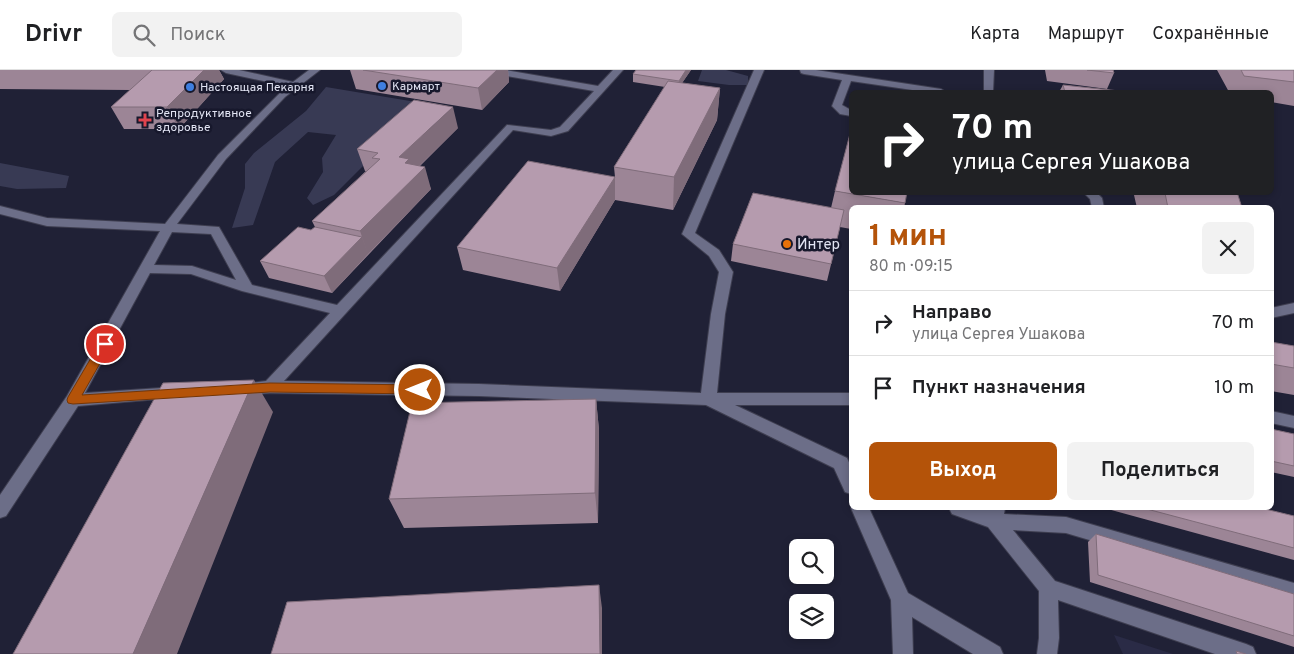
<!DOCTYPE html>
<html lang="ru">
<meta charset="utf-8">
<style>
:root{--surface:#fff;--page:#f2f2f2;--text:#202124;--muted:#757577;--line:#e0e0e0;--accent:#b45309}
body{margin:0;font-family:Overpass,sans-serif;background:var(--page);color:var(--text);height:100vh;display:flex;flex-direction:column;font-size:19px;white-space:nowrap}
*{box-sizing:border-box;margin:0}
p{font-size:16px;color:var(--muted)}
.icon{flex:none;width:28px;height:28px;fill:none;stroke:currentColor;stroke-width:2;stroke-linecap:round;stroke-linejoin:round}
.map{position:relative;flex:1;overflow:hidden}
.sheet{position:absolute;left:849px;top:135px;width:425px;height:305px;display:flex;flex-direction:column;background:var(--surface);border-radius:8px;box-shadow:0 2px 8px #0003}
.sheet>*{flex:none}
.hud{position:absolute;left:849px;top:20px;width:425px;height:105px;border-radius:8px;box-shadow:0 2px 8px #0003;background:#202124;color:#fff;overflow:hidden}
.buttons{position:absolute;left:789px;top:469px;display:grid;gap:10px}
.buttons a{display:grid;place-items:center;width:45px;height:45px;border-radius:8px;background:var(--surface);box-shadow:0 2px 8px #0003;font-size:25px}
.pin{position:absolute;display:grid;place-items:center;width:42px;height:42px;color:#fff;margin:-21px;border:2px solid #fff;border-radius:50%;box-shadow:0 1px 5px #0007}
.me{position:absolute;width:55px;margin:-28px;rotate:270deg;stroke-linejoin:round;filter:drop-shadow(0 0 4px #0008)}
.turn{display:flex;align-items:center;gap:18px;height:105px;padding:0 20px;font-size:22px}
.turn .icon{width:65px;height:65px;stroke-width:2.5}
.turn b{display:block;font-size:35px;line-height:42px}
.round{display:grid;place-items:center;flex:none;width:52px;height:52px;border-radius:8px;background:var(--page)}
.overview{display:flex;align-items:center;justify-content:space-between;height:85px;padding:0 20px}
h1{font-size:30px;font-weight:700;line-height:38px;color:var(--accent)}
.primary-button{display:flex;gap:10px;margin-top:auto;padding:10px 20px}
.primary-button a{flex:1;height:58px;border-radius:8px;background:var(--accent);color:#fff;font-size:20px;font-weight:700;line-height:58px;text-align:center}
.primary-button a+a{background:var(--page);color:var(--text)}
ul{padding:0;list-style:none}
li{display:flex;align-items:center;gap:15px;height:65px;padding:0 20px;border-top:1px solid var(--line)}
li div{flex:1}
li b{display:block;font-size:19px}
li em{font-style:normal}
header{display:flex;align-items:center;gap:30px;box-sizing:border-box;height:70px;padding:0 25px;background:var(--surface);border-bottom:1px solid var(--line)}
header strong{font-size:24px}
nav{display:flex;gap:28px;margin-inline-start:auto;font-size:18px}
.search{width:350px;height:45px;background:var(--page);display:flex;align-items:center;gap:12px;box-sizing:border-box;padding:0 18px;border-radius:8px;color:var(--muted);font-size:19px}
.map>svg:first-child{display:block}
.built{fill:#2a2b46}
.green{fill:#383a54}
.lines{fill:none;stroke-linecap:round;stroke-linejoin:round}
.minor-casing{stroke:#3e3e50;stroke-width:2}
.minor{fill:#6c6e88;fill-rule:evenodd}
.wall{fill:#9c8596}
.shaded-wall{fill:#7f6c7a}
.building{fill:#b59bae;stroke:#7f6c7a}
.route{fill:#b45309;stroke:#753606}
.shop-dot{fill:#3f7fe0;stroke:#17182c;stroke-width:2}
.health-dot{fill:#e0444e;stroke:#17182c;stroke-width:2}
.food-dot{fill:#e8710a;stroke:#17182c;stroke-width:2}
.labels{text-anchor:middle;stroke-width:5;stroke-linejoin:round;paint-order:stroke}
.far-poi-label{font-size:12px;fill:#e2e4f3;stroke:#17182c;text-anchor:start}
.poi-label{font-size:15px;fill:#e2e4f3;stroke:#17182c;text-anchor:start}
</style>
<header>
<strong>Drivr</strong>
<div class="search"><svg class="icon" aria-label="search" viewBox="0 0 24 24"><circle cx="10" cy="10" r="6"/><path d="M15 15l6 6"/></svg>Поиск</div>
<nav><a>Карта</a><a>Маршрут</a><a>Сохранённые</a></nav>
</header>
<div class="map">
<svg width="1294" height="584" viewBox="0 0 1294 584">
<rect width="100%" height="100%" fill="#202136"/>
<path class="built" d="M1114,565l59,19h-50z"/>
<path class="green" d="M702,0h24l22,6v9h-19l-31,-4z
M326,17l102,17 -22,19 -72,72 -21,10 -6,-7 16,-26 -1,-14 14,-23 -28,-3 -33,30 -22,63 -21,3 13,-40v-24l9,-11 52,-42z
M0,93l69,13 -3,12 -49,1 -17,-3z"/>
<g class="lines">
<g class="minor-casing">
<path id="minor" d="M221,0h18l54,12 16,-12h11l-35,27 -59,62 -49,65 42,3 33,58 85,20 170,-180 44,5 9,-3 34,-36 -105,-18 -5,-3h21l93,16 15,-16h10l-55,61 -17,5 -38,-6 -229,251 195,3 222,9 10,-79 8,-42 -10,-16 -27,-22 72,-164h10l-69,163 24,17 14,22 -8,42 -8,79h134v12h-116l112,53 4,9v27l-6,-2 -11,-24 -128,-63 -227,-9 -209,-3 -31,2 -5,-2 -3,-4 3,-4 32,-4 64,-68 -88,-22 -51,-17 -41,-1 -65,120 91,-6 6,2 2,4 -2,4 -104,9 -72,110 -6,2v-23l67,-99 93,-165 -113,-5 -47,-12v-8l47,12 118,6 53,-69 69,-69 -61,-13zM172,162l39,2 25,46 -44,-14 -38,-1z
M800,0h16l125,19 5,3h-20l-75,-11 -9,24 9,5v6l-11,-2 -8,-8 10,-26 -38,-6 -3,-1z
M984,0h10l-1,22h-9z
M1083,122h13l6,6 2,10h-12l-2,-9z
M1294,233v10l-23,5v-10z
M1271,341l23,5v12l-23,-5z
M851,438h18l39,85 92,54 3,7h-30l-61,-37 1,37h-20l-2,-54z
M949,438h30l8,2v-2h18l-1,6 62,3 228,66v18l-228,-68 -53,-3 42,51 191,63 7,3 3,7h-41l-157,-54 1,38 -2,16h-20l2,-16v-47l-51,-64 -36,-13z"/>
</g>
<use href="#minor" class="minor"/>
</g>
<path class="wall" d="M0,0h219l5,9 -45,50h-55l-13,-22 19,-17 -130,-1z
M350,0h158l1,12 -27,28 -126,-21z
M691,0l-9,13 38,5 -3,32 -44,90 -58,-10 -55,91 -97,-21 -6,-23 158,-70 -1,-10 51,-80 -32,-5v-8z
M1045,0h68l1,3 -7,16 -60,-8z
M1217,0h77v36l-23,-4v-10h-42z
M1063,15l66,7h-70z
M458,58l-38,38 11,23 -99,104 -63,-15 -9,-17 51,-31 4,-3 -3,-6 54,-50h-1l-8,-22z
M835,121l70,12 -1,5h-53v21l-11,-2 -13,54 -96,-20 2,-17 98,-36z
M1136,122h101l5,16h-105l-3,-13z
M1271,272l23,4v49l-23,-4z
M596,329l3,31 -1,93 -194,5 -15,-29z
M1271,359l23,5v43l-23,-5z
M1104,438h157l33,8v44z
M1096,464l198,60v53l-204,-65 -2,-40z"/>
<path class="shaded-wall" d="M204,0h15l5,9 -45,50 -12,-22z
M497,0h11l1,12 -27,28 -4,-22z
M686,0h5l-13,19 1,-8z
M720,18l-3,32 -44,90 1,-33z
M453,37l5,21 -46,45 13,-6 6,22 -63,65 -8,-23 39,-74z
M615,107v23l-55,91 -3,-23z
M362,167l6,17 -36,39 -8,-17z
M254,310l19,32 -96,242h-44z
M596,329l3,31 -1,93 -3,-30z
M599,515l3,23v46h-2z"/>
<path class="building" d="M152,0h52l-37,37h-56z
M363,0h134l-19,18z
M636,0h50l-7,11 -46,-7z
M1087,0h26l1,3z
M1241,0h53v12l-50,-6z
M668,11l52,7 -46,89 -60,-10z
M1063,15l66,7h-64z
M414,30l39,7 -54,50 10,2 -4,4 20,4 -65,64 -48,-10 68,-62 -8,-1 6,-5 -21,-4z
M851,60v62h56l-2,11 -70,-12z
M528,91l87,16 -58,91 -100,-21z
M1159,122h78l5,16h-74l-3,-15z
M753,123l91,17 -13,54 -98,-20z
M298,157l13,3 4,-3 47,10 -38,39 -64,-15z
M1271,272l23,4v22l-23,-4z
M254,310l-121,274h-120l150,-271z
M596,329l-1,94 -206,6 23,-96z
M1271,359l23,5v32l-23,-5z
M1143,438h118l33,8v32z
M1096,464l198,60v42l-196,-61z
M599,515l1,69h-329l16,-52z
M1236,581l10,3h-9z"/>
<path class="route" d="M105,270l6,4 -29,51 188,-12 150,2 6,5 -6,4 -150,-2 -197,12 -5,-1 -1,-3 1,-3 33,-56z"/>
<g class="shop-dot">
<circle cx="382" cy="16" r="5"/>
<circle cx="190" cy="17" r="5"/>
</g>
<path class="health-dot" d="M142.5 42.5h5v5h5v5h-5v5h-5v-5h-5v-5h5z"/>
<circle class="food-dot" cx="787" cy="174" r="5"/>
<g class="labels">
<g class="far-poi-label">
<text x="392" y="20">Кармарт</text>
<text x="200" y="21">Настоящая Пекарня</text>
<text x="156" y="47">Репродуктивное<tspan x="156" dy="14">здоровье</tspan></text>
</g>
<g class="poi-label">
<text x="797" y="179">Интер</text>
</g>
</g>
</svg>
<div class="buttons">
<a><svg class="icon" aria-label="search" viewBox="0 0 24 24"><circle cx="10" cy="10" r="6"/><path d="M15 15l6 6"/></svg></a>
<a><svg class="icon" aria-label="layers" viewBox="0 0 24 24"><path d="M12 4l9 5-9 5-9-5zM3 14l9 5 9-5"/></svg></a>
</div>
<div class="pin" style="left:105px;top:274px;background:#d93025"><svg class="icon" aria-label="arrive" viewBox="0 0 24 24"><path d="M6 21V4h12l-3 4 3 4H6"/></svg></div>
<svg class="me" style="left:420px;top:320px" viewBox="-20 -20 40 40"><circle r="17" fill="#b45309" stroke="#fff" stroke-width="3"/><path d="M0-11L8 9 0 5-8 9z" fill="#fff"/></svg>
<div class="hud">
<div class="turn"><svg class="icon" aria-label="right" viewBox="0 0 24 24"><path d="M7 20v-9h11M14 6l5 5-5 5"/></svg><div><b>70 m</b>улица Сергея Ушакова</div></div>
</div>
<section class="sheet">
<div class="overview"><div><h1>1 мин</h1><p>80 m · 09:15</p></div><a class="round"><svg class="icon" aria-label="close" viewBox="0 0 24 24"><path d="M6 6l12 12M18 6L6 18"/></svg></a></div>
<ul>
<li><svg class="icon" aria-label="right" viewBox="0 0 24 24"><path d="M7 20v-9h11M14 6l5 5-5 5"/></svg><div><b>Направо</b><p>улица Сергея Ушакова</p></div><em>70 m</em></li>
<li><svg class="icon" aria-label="arrive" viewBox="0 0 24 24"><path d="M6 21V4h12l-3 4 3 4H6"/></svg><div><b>Пункт назначения</b></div><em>10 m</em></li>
</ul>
<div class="primary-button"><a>Выход</a><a>Поделиться</a></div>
</section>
</div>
